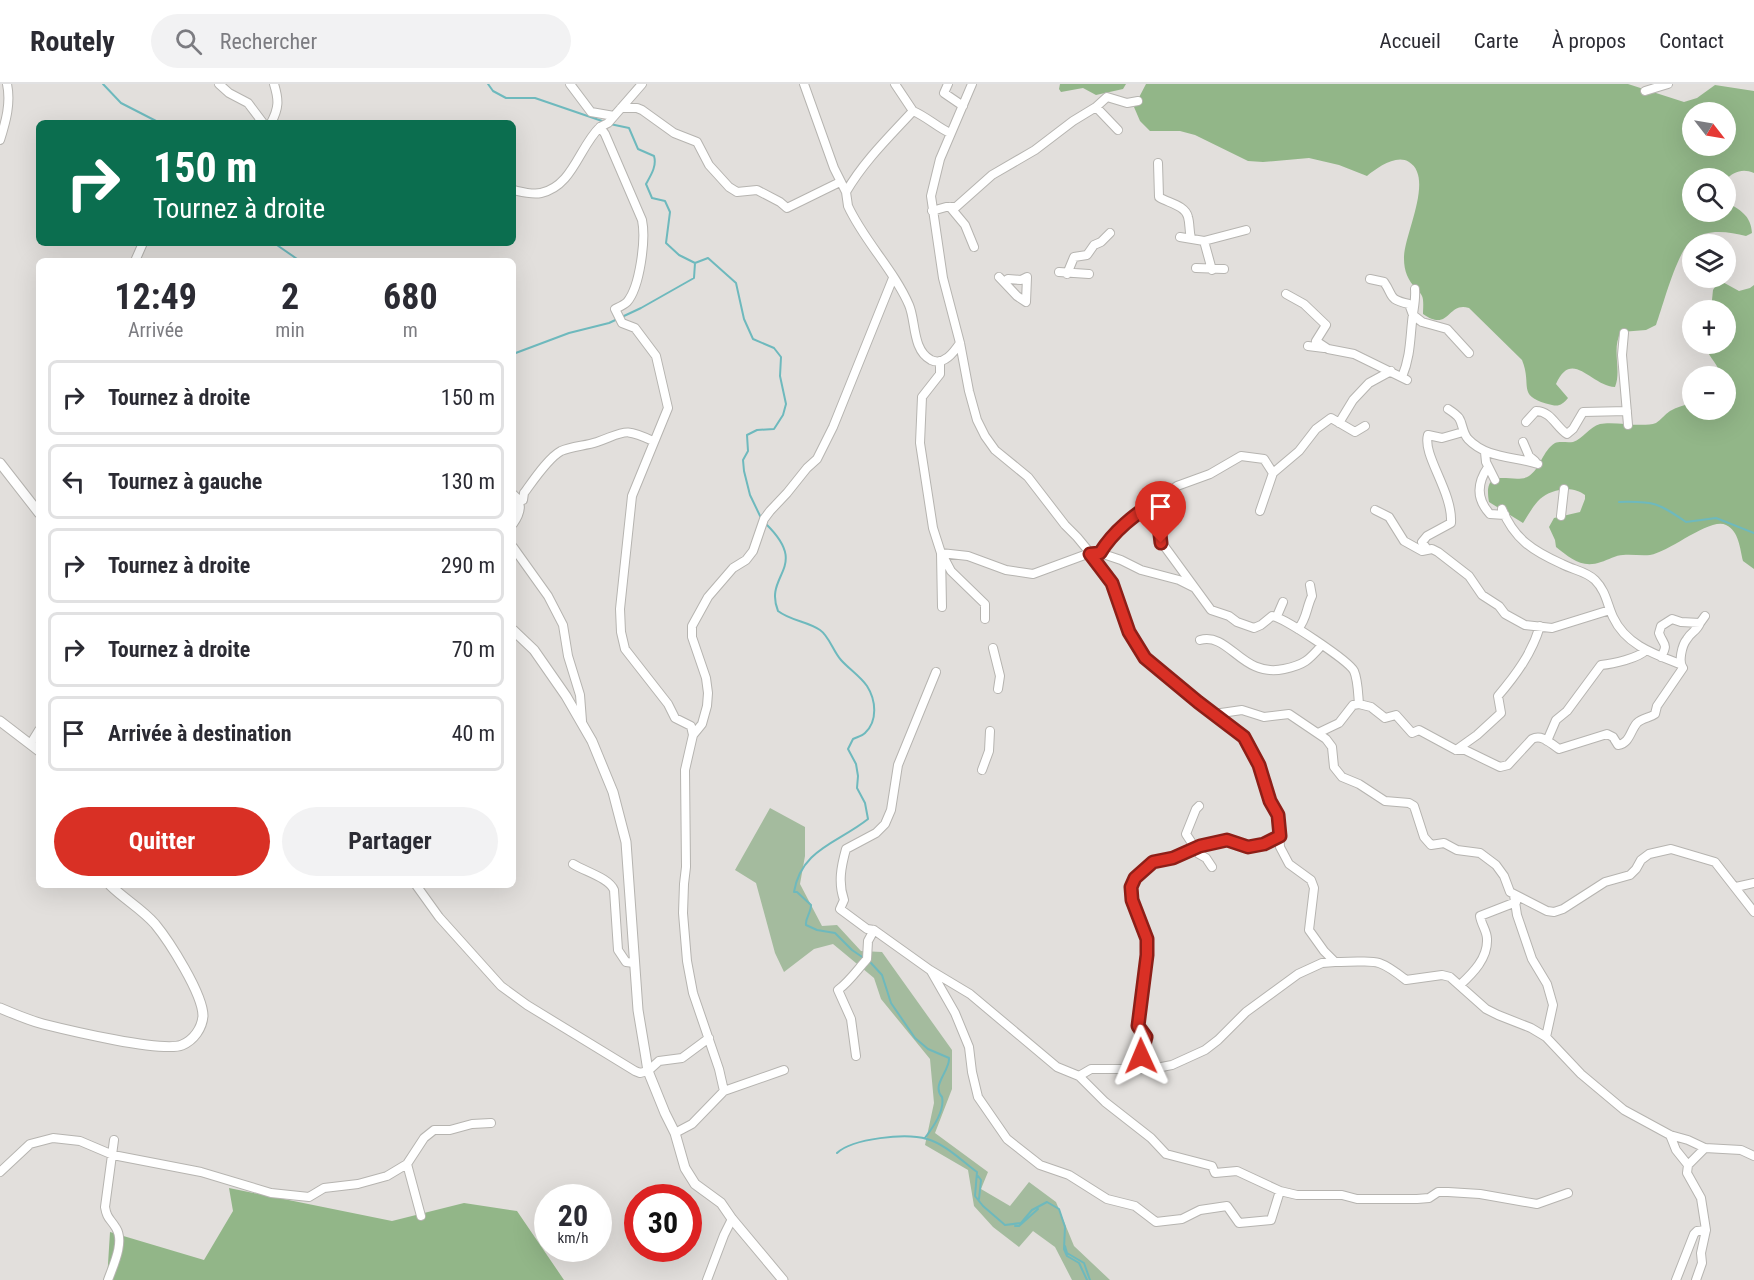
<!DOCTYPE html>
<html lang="fr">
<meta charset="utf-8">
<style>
:root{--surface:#fff;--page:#f2f2f3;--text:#2b2b33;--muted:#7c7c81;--line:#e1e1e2;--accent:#d93025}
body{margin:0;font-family:"Roboto Condensed",sans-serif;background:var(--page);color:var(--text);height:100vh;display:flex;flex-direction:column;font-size:22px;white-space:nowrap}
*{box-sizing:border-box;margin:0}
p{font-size:20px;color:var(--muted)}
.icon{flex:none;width:33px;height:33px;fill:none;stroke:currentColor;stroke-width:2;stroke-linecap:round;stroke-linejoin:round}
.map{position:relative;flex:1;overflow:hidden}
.panel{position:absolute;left:36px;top:174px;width:480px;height:630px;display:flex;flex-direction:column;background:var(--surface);border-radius:9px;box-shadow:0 6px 24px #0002}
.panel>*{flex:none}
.top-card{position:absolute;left:36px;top:36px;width:480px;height:126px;border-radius:9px;box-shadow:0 6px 24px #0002;background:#0b6e4f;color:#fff;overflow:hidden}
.needle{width:39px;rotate:121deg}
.tools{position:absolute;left:1682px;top:18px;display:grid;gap:12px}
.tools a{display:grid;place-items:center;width:54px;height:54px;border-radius:50%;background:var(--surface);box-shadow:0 6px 24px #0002;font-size:30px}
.speed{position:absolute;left:534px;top:1100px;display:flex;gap:12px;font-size:30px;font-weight:700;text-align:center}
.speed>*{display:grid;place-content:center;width:78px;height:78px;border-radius:50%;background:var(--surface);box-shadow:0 6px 24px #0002;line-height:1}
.speed small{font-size:15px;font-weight:400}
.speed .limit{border:9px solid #d22;background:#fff;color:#111}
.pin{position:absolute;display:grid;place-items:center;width:51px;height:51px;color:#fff;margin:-62px -26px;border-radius:50% 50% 50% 0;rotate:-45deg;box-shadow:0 0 6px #0007}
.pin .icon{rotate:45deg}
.me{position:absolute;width:66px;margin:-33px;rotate:359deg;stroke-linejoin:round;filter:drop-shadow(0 0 4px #0008)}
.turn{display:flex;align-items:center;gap:21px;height:126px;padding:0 18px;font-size:27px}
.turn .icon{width:78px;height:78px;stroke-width:2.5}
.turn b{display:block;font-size:42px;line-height:51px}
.eta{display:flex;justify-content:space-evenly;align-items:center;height:102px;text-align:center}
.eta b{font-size:36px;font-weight:700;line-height:42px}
.action{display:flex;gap:12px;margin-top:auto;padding:12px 18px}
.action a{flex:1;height:69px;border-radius:36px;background:var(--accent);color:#fff;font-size:24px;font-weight:700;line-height:69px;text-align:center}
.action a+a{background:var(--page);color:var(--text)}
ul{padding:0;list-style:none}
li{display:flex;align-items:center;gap:18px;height:75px;margin:0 12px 9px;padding:0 6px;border:3px solid var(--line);border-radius:9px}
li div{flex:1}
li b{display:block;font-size:22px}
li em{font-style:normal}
header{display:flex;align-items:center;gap:36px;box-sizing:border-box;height:84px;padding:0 30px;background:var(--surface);border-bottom:2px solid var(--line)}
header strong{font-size:28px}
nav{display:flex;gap:33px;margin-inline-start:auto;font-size:21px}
.search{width:420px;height:54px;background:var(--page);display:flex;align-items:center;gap:15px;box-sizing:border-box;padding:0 21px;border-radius:33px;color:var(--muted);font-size:22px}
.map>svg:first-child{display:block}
.green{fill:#a4bb9e}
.forest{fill:#92b688;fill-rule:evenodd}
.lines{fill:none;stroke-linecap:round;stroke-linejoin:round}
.stream{stroke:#6eb9bd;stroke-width:2}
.minor-casing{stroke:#b6b4b0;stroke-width:10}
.tertiary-casing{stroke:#b6b4b0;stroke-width:11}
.minor{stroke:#fff;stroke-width:8}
.tertiary{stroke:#fff;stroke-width:9}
.route-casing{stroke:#8d1f18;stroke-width:15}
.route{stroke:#d93025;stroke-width:10}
</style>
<header>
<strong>Routely</strong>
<div class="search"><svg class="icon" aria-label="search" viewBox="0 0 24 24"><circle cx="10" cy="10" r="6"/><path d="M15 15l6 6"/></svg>Rechercher</div>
<nav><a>Accueil</a><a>Carte</a><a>À propos</a><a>Contact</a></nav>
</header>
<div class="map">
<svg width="1754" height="1196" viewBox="0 0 1754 1196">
<rect width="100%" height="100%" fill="#e2dfdc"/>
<path class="green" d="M770,724l35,19v29l-5,28 22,42 15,-1 24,26 21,1 70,98v39l-17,44 53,39 -7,17 29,17 19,-24 27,20 18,44 36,34h-38l-17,-33 -22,-16 -14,16 -26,-20 -19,-21 -6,-36 -43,-25 9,-42 -4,-44 -49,-60 -7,-21 -41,-34 -19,5 -30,23 -9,-19 -19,-70 -21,-13z"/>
<path class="forest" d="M1060,0h66l-3,5 -27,6 -13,-7 -22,4 -2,-3z
M1146,0h482l56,18 13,-4 18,-13 39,6v82c-12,-5 -20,-1 -29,7l-33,-2v34h33v-11c15,9 26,14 27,32l-6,3c-17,-4 -38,-8 -54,4 -15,11 -29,66 -36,85l-10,5 -25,2c-10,17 1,38 -6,55 -24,-1 -43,-39 -59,-3l12,14c-5,6 -9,9 -16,7 -37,-9 -19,-18 -30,-45l-53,-52c-22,-7 -19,25 -46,6 0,-5 1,-14 -1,-18 -1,-3 -4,-5 -6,-7 -8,-9 -12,-18 -12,-30 -1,-23 31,-81 5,-97 -13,-8 -32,6 -42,14l-28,-11 -30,-7 -46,4 -15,-1 -53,-26 -15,-4h-30l-10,-10 -6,-14zM1692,28h33v34h-33z
M1719,196l20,11 11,-3 4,-3v284l-11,-8c-3,-12 -4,-30 -17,-36 -16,-8 -56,27 -76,30 -9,1 -18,-1 -27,0 -7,0 -15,5 -22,7 -19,7 -31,-4 -45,-15l-1,-7 -6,-13 5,-9 26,-6 5,-13v-4c-12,-10 -34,-6 -45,4 -7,7 -12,16 -17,24l-34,-21c-7,-39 25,-16 40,-26 11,-7 14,-26 26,-33 5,-2 12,0 18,-1 10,-3 16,-15 27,-18 15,-3 42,4 56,-1 5,-3 9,-9 14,-12 7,-4 15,-6 22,-8v7h33v-34h-7l2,-3c-4,-12 -13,-18 -16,-29h21v-34h-14l2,-20z
M229,1104l163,33 72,-18 53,8 47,69h-457l3,-48 94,28 29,-49z"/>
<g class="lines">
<path class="stream" d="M103,0l18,19 39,20
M488,0l5,7 13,7h29l70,24
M610,40l19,4 9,21 16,7c3,10 -3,19 -8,28l6,14 13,3 5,11 -4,31 13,12 16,8 13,-5 28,25 8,36 9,20 21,9 7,9 -1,19 6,28 -3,11 -9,14 -17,1 -10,5 1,16 -5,9 1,11 6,24 12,25
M274,159l26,18
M513,270l56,-21 40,-10 32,-15 53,-30 1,-15
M1619,418c36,-1 39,1 67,20l30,-4 38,15
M766,440c45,44 -3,50 12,87 13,10 29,10 42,19 9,6 13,21 21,30 8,9 19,16 26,26 9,14 11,35 -2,47 -3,3 -8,4 -12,6l-5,10 8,15 2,12 -1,12 8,15 3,16c-30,24 -67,30 -74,73h3l14,13c0,8 -6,13 -5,20l11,5 18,3 17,17 19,13 11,12 9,28 24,35 13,11 21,9c1,13 -18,27 -7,39 3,14 -9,30 -17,41
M837,1069c16,-15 69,-20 90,-14 18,5 35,22 50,33l-2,24 8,10 22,19 16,-2 11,-13 15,-8 12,7 6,18 -1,22 3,7 12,7 8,17
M978,1092l3,4 -2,19
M1015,1142h4l19,-17
M1065,1162l2,7 17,10 6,17"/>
<g class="minor-casing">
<path id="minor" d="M219,0l10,9 19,10 15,20
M570,0l21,28 23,4
M804,0l30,84 12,24 2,14c16,35 46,64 61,99 7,16 3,45 22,55 13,6 23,-8 29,-17
M895,0l18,27
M948,0l-4,9 19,13
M972,0l-32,75 -9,37 12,82 17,65 9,48 8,29 8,16 10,14 33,27 37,48 12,12 28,34 7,12 17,48 16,27 53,44 46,35 15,28 11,36 8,14 2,32 9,17 22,16 3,8 -5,42 15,21 11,11c39,1 38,-8 71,18l36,-5 8,2 36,32 12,6 33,13 15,9 35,37 43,36 46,25 18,5 17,8 36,2 13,6
M1645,7l23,-7
M1096,23l22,23
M621,24h16l5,2 32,23 23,9 12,23 20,22 8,5 20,-2 23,12 7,6 53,-26
M271,39c8,-15 8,-23 3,-39
M600,43l8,-4 34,-39
M0,56c6,-19 11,-37 7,-56
M1158,79l1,34c9,6 26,8 29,20 2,7 1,14 3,21
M513,106c9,2 19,5 28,3 32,-7 38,-46 59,-66l5,7 37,86c4,19 -2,67 -15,82 -3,3 -8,5 -12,7l7,14 13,5 21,28 12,52 -36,88 -12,113 1,23 4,17 43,55 7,14 16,8 2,9
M846,108c18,-31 43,-55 67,-81 14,6 24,16 37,22
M950,123l15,18 9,22
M932,127l14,-4h10l36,-32 43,-25 38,-29 23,-14 11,-10 20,6 11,-2
M1180,153l24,4 8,29
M1204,157l42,-11
M135,177l8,-18
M1196,184l28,1
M1059,188l30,2
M1067,190l7,-17 13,-2 7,-10 7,-3 9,-9
M999,193l18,19 9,6 1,-25 -6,3 -13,-1 -4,3
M1370,195l14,3c10,14 3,17 25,22l4,11 9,7 25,7 22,24
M1286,210l18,10 22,21 -10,16 12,8 26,5 53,26
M1624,249l-2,22 6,70
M1308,262l16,2
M940,277v13l-18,23 -2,46 13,85 8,25 1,54
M1402,293c8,-19 8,-36 10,-55 1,-12 4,-21 3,-33
M1448,325c3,2 8,5 11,9 4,6 3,14 9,21 19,20 46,17 70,25
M1526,338l10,-11c15,0 20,16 31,23l6,-5 10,-17 44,-1
M1339,339l14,-23 16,-17 22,-12
M1523,358l6,14 6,5
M1485,368l1,10 9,18
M1488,383c-11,16 -12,32 2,47l15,1
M1273,389l26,-22 17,-22 15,-11 24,14 10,-6
M513,410c11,9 7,20 0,30
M1156,416l6,43 49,67 18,6 8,6 17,6 7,-3 11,-9c10,0 77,45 82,55 4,9 4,23 5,33
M519,417l4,-1 1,-7c9,-12 24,-35 37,-42 11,-5 24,-5 36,-9 28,-10 27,-15 56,-1
M1502,425c12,30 31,42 60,55 11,6 24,7 33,16 11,11 12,24 18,37 13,28 41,37 67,47
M1375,426l14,7 15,24 18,10 10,-2 6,3 31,24 13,19 17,11 6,8 20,11 27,3 58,-18
M1561,432l3,-27
M513,463l35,49 15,29 5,31 12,39 2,26
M1427,465l-5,-7 5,-6 24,-13c2,-31 -29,-68 -23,-88l14,3 21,-6
M941,469l27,3 38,14 27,4 57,-21h10l21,7 20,10 38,10 14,7
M1100,469l13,-17 13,-14 51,-36 33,-12 31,-18 23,3 9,14 -13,38
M942,470l9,17 34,33v15
M1277,532l6,-14
M1298,545c9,-10 8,-21 14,-33l-2,-11
M1200,556c30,-8 41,38 84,29 20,-4 25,-9 38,-24
M993,564l7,28 -2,13
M1661,573c8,-14 2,-12 -2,-24l2,-7 11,-7 9,3 19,1 5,-7
M1214,630l28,-4 22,7 25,-3 37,25 6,8 2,20 8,10 17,7 26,17 24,2 5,3 10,31 7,8 13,-2 13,7 23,3 16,12 8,11 6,16 37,19 7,1 9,-3 42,-27 25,-7 6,-6 5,-9 8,-6 22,-5 44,13 39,50
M1318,649l21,-10 14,-18 6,-1 12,3 14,11 11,-3 16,18 7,-3 37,20h9l35,17 8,-2 24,-26c10,-5 18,4 27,10l48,-15 6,3 5,8c12,-2 12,-14 19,-22 5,-5 13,-5 18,-9l2,-8 26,-38c-5,-6 -1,-23 4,-29 4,-7 10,-8 13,-16
M1547,657l9,-21 11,-9 34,-46c12,-1 38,-7 45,-15
M31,659l8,-13
M1456,666l21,-15 24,-22 -3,-17c18,-21 34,-43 42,-70
M982,686l7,-19 1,-20
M1199,722l-3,3 -10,25 13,20 7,4 6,9
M573,780c13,8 36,14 41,26l4,60 8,12 8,1
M416,801l23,32 62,69 26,19 108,66 5,2 8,-2 11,-10 23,-3 27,-20
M1736,803l18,-4
M1514,811l3,20 15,44 15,25 6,21 -7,32
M874,846l56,40 40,24 87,73 22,9 26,26 46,36 15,16 46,12 3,7 22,-2 43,20 17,4h45l15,4h60l12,-1 9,-6h10l32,2 57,10 31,-11
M931,887l24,42 14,34 3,25 6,25 29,42 33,26 29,10 38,24 28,7 21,16 26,-3 18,-9 27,-4 12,17 32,-3 9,-29
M1460,901c13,-12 28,-27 27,-46 0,-8 -6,-15 -7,-23l36,-14
M856,972l-5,-37 -13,-29c12,-9 19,-20 29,-31l1,-18 6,-11 -7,-1 -27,-20 4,-9c-6,-17 -3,-33 2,-51l30,-16 9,-9 6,-14 7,-45 38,-93
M1140,984l6,-31 -8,-11 9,-71v-16l-15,-39 -1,-13 4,-9 8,-9 10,-7 20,-4 22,-11 32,-7 21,7 16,-2 16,-10
M1079,992l12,-7h60l21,-4 33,-15 13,-10 28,-28 52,-38 24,-11 13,-1
M724,1007l-5,-22 -26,-76 -6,-32 -4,-48 1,-29 2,-17 -1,-97 8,-35 9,-11 5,-18 1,-13 -2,-15 -14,-41v-11l16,-29 25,-29 13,-8 7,-9 11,-32 6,-8 17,-18 20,-25 10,-9 16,-32 60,-149
M675,1049l17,-9 32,-33 60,-21
M1670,1051l6,15 12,15 -1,8 14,25 5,32 -5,23 1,10 -6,17
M407,1080l14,52
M1688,1081l17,-17
M0,1088l30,-28 23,-6 27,3 33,14 88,17 70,21 38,4 15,-9 34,-4 29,-8 20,-12 17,-26 10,-8h16l22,-6 19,-1
M108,1196c5,-14 17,-38 8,-52 -6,-10 -9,-9 -11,-21l9,-67
M707,1196l17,-45 8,-16
M1676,1196l18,-46 3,-3 9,-1"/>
</g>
<g class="tertiary-casing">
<path id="tertiary" d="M0,379l39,50
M513,546l21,20 32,46 26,45 21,51 13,50 12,168 7,42 3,19 17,42 10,20 10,35 10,16 26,19 11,16 51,61
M0,637l39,30
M0,924c14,6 28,12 43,16 24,6 120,29 139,21 12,-5 20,-17 21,-29 0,-22 -34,-75 -48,-92 -13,-15 -31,-25 -45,-39"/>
</g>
<use href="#minor" class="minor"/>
<use href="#tertiary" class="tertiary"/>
</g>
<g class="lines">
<g class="route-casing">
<path id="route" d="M1141,972l5,-19 -8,-11 9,-71v-16l-15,-39 -1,-13 4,-9 18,-16 20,-4 27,-12 27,-6 21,7 16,-3 16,-8 -2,-21 -8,-14 -11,-36 -15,-28 -46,-35 -53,-44 -16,-26 -17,-49 -22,-29 10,-1c14,-23 35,-38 56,-53l5,43"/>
</g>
<use href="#route" class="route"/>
</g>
</svg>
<div class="tools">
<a><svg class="needle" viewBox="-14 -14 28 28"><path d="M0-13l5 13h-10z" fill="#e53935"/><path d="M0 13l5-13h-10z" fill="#7c7c81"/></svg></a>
<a><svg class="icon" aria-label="search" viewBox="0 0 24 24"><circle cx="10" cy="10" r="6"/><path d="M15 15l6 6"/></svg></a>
<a><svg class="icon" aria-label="layers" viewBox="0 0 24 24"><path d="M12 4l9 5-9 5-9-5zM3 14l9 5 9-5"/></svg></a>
<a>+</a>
<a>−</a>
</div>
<div class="speed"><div>20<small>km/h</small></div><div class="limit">30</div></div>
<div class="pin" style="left:1161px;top:459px;background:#d93025"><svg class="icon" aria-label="arrive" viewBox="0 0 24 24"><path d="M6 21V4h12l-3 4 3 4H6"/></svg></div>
<svg class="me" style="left:1141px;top:972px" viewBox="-20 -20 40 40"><path d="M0-17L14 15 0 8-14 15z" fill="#d93025" stroke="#fff" stroke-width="4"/></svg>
<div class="top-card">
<div class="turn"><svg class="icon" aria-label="right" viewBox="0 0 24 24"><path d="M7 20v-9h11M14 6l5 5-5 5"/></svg><div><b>150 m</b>Tournez à droite</div></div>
</div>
<section class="panel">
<div class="eta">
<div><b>12:49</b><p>Arrivée</p></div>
<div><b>2</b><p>min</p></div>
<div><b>680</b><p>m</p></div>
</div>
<ul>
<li><svg class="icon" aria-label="right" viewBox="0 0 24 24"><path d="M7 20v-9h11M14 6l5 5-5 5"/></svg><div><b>Tournez à droite</b></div><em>150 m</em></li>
<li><svg class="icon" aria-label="left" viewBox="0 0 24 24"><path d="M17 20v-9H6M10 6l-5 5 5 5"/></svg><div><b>Tournez à gauche</b></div><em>130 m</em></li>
<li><svg class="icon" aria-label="right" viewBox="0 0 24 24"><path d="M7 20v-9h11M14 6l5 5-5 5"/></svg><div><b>Tournez à droite</b></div><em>290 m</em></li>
<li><svg class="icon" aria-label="right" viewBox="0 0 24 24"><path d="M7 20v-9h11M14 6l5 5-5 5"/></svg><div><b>Tournez à droite</b></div><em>70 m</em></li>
<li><svg class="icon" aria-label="arrive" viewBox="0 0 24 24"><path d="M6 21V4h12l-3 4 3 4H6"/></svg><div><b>Arrivée à destination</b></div><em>40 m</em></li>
</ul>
<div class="action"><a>Quitter</a><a>Partager</a></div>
</section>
</div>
